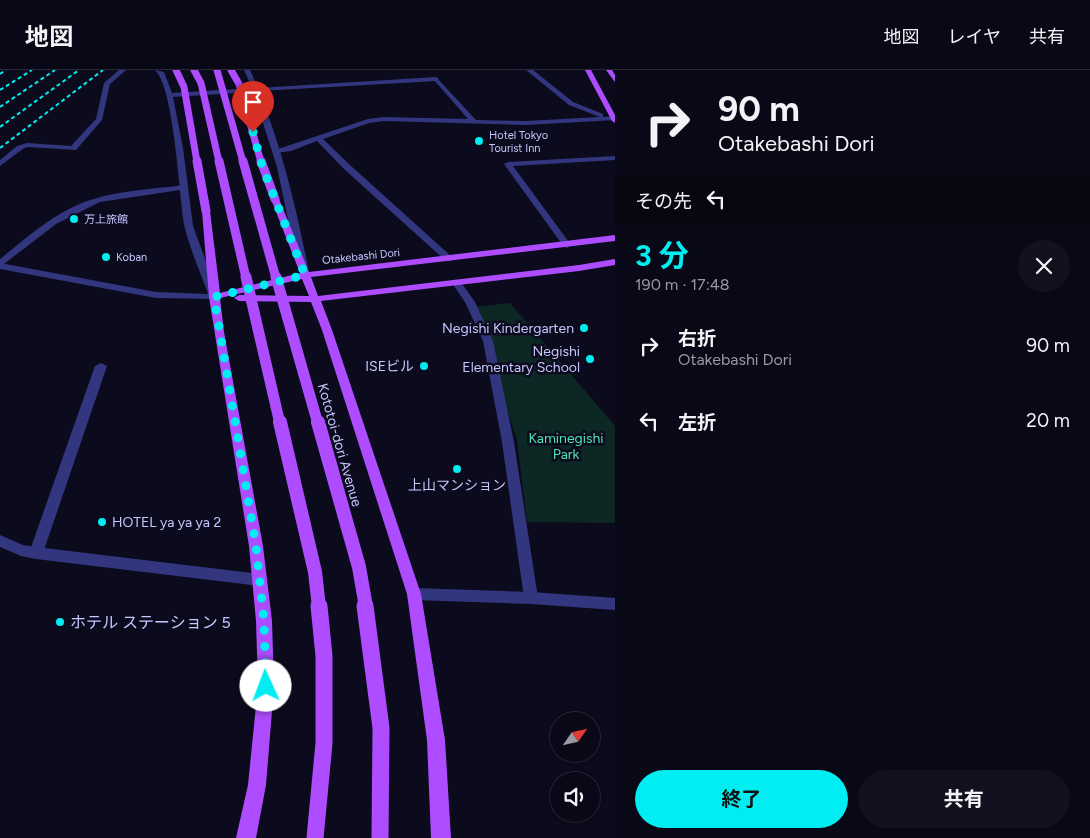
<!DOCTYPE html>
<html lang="ja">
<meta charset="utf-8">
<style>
:root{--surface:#090816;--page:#12111f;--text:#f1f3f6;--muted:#999aa1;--line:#292935;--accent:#00eef1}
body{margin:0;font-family:Figtree,"Noto Sans JP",sans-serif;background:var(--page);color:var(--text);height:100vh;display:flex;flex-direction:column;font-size:19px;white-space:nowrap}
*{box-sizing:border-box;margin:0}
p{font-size:16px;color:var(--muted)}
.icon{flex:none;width:28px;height:28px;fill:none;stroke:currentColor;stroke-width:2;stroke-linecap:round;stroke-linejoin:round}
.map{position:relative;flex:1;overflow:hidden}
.drawer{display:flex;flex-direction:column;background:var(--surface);width:475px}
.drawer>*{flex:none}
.top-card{background:#090816;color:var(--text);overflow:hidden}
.needle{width:32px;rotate:56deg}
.fabs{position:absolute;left:550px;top:642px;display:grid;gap:10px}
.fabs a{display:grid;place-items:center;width:50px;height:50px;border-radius:50%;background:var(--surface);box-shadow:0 1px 4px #0004,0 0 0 1px var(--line);font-size:25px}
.pin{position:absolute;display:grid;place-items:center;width:42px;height:42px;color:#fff;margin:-51px -21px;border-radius:50% 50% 50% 0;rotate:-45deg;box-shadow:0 0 5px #0007}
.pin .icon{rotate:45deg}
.me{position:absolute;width:55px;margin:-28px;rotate:358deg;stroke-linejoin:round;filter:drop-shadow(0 0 4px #0008)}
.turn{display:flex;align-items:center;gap:18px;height:105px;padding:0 20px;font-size:22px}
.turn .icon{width:65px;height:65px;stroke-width:2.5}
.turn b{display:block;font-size:35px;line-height:42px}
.then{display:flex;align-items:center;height:48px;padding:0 20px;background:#0003;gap:10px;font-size:19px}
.round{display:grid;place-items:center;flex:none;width:52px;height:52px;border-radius:26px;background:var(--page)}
.overview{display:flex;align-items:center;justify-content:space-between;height:85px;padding:0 20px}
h1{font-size:30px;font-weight:700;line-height:38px;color:var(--accent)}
.action{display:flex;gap:10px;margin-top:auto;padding:10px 20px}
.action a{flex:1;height:58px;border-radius:30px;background:var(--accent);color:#111;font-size:20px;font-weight:700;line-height:58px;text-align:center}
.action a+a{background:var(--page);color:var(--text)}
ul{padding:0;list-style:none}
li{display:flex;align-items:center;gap:15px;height:75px;padding:0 20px}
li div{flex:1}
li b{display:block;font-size:19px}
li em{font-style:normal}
header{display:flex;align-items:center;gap:30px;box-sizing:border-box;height:70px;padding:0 25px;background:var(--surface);border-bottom:1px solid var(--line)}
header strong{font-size:24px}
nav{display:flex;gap:28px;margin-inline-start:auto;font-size:18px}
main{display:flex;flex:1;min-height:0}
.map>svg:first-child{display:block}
.green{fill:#0d2724}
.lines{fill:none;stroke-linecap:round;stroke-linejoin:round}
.service{fill:#32367f;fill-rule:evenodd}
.minor{fill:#32367f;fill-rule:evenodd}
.primary{fill:#ad4dff;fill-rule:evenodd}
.rail{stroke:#00eef1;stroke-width:2;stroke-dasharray:4 3;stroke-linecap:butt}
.primary-bridge-far4{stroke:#ad4dff;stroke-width:7}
.primary-bridge-far3{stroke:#ad4dff;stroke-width:9}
.primary-bridge-far2{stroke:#ad4dff;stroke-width:11}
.primary-bridge-far1{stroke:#ad4dff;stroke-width:14}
.primary-bridge{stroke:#ad4dff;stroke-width:17}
.route{stroke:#00eef1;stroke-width:9;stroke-dasharray:0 16.2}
.poi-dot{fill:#00eef1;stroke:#0c0a1d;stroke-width:2}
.labels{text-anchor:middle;stroke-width:5;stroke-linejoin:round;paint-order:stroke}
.far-poi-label{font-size:11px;fill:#c8c6ff;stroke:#0c0a1d;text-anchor:start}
.far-street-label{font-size:11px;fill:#c8c6ff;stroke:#0c0a1d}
.poi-label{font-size:14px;fill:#c8c6ff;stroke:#0c0a1d;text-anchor:end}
.park-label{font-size:14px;fill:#4ce5b1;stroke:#0c0a1d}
.street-label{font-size:14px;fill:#c8c6ff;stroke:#0c0a1d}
.near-poi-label{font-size:16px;fill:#c8c6ff;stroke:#0c0a1d;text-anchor:start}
</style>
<header>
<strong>地図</strong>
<nav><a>地図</a><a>レイヤ</a><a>共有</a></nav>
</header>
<main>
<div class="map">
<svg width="615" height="768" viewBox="0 0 615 768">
<rect width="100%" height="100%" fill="#0c0a1d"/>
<path class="green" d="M510,233l105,123v97l-88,-1 -10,-82 -44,-133z"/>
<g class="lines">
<path class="service" d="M119,0h7l-16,14 -8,36 -26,30 -48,-3 -11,3v-4l10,-3 44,3 25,-27 8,-36z
M526,0h7l40,32 30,12v3l12,-1v4l-89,5 -142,-4 -15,2 -46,16 27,26 102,92v4h-6l-102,-92 -27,-28 -26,10 -15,2 -4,-2 96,-32 16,-2 84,2 -34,-39 2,-3 40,43 50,1 74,-4 -31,-12z
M615,86v4l-102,6 58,79 -4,3 -3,-1 -60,-83 4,-2z
M184,115l4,2 -1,2 -87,13 -44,22 -56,43v-8c29,-23 59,-51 97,-61 27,-8 58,-9 87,-13z
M457,210l3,1 15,21 18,39 21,101 24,156 -2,4 -5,2 -5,-2 -2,-4 -22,-156 -19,-101 -18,-39 -13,-19z
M101,293l6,3 -64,187 -2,4 -5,2 -5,-2 -2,-4 66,-187z"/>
<path class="minor" d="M155,0l9,2 8,21 80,-5 -8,-18h6l8,18 178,-11 3,2 -3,2 -177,10c23,57 37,116 49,176l-2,2 -3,1 -5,-3 -21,-100 -24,-75 -80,5 10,51 10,78 26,71 -2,2 -61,-1 -156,-29v-6l156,29 52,2c-8,-23 -19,-47 -24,-70 -5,-31 -10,-136 -29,-154z
M17,76l7,2 -24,18v-6z
M0,465l23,10 13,2 224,27 5,2 2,4 -2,4 -5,2 -224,-27 -15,-3 -21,-9z
M414,518l117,4 84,6v12l-84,-6 -117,-4 -5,-2 -2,-4 2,-4z"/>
<path class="primary" d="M585,0h6l24,45v8l-3,-2z
M606,0h6l3,5v7z
M272,127l7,2 30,73 306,-37v6l-304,36 7,19 261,-31 36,-6v6l-36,6 -258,30 11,29 89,264 24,146 6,98h-20l-4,-98 -20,-146 -85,-264 -11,-28 -72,-1 -5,-3 5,-3 70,1 -7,-17 -82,19 4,34 39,214 9,75 2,65 -8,99 -10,53h-20l12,-53 10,-99 -2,-65 -7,-75 -40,-249 -7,-86 4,-3 4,3 10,82 80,-20 -29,-74z"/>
<path class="rail" d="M0,4l6,-4
M0,20l32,-20
M0,37l55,-37
M0,57l79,-57
M0,78l103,-78"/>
<path class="primary-bridge-far4" d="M176,0l8,17 13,75
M194,0l7,13 18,79
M217,0l26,92
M231,0l8,14 22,78"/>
<path class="primary-bridge-far3" d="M197,91l9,50
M219,91l27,117
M243,91l33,117
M261,91l14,38"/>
<path class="primary-bridge-far2" d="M246,207l34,147
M276,207l42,147"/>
<path class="primary-bridge-far1" d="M280,352l35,150 4,35
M318,352l41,145 7,40"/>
<path class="primary-bridge" d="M365,536l16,122 -1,110
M315,768l9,-95v-87l-5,-50"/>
</g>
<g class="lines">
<path class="route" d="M253,62l9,34 43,109 -91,22 42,249 8,75 2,65"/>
</g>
<g class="poi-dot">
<circle cx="479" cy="71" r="5"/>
<circle cx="74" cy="149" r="5"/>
<circle cx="106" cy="187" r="5"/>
<circle cx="584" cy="258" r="5"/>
<circle cx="590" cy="289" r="5"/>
<circle cx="424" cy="296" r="5"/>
<circle cx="457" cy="399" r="5"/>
<circle cx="102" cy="452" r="5"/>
<circle cx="60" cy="552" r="5"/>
</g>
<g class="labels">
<g class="far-poi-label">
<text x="489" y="69">Hotel Tokyo<tspan x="489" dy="13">Tourist Inn</tspan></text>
<text x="84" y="153">万上旅館</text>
<text x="116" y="191">Koban</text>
</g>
<g class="far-street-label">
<text transform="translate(361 186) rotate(-6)" y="4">Otakebashi Dori</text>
</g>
<g class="poi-label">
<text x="574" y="263">Negishi Kindergarten</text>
<text x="580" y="286">Negishi<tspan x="580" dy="16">Elementary School</tspan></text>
<text x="414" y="301">ISEビル</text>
<text x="457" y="420" text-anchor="middle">上山マンション</text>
<text x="112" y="457" text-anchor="start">HOTEL ya ya ya 2</text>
</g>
<g class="park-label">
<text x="566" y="373">Kaminegishi<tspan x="566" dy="16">Park</tspan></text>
</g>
<g class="street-label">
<text transform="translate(340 375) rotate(74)" y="5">Kototoi-dori Avenue</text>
</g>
<g class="near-poi-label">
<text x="70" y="558">ホテル ステーション 5</text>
</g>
</g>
</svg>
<div class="fabs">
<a><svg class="needle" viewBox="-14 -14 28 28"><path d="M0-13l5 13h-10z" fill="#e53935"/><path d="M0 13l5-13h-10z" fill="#999aa1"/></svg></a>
<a><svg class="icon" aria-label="sound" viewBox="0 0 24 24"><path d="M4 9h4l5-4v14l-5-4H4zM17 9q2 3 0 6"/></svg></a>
</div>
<div class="pin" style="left:253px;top:62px;background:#d93025"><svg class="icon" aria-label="arrive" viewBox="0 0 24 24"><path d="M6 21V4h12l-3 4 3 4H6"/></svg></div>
<svg class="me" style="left:266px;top:616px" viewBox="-20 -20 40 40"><circle r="19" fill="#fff"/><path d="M0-13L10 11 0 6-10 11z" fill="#00eef1"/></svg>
</div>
<section class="drawer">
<div class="top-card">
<div class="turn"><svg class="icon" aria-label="right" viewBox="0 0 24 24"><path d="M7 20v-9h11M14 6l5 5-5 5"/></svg><div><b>90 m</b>Otakebashi Dori</div></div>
<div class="then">その先<svg class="icon" aria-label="left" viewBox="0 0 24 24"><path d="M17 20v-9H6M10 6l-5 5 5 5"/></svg></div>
</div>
<div class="overview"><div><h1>3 分</h1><p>190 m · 17:48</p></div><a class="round"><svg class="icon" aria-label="close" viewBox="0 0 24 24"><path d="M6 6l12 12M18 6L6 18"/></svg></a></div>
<ul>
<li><svg class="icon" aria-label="right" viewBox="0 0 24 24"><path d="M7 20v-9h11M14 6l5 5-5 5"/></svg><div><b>右折</b><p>Otakebashi Dori</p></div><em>90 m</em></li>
<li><svg class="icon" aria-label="left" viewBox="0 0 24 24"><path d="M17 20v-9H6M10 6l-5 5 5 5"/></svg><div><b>左折</b></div><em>20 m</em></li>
</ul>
<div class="action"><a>終了</a><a>共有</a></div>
</section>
</main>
